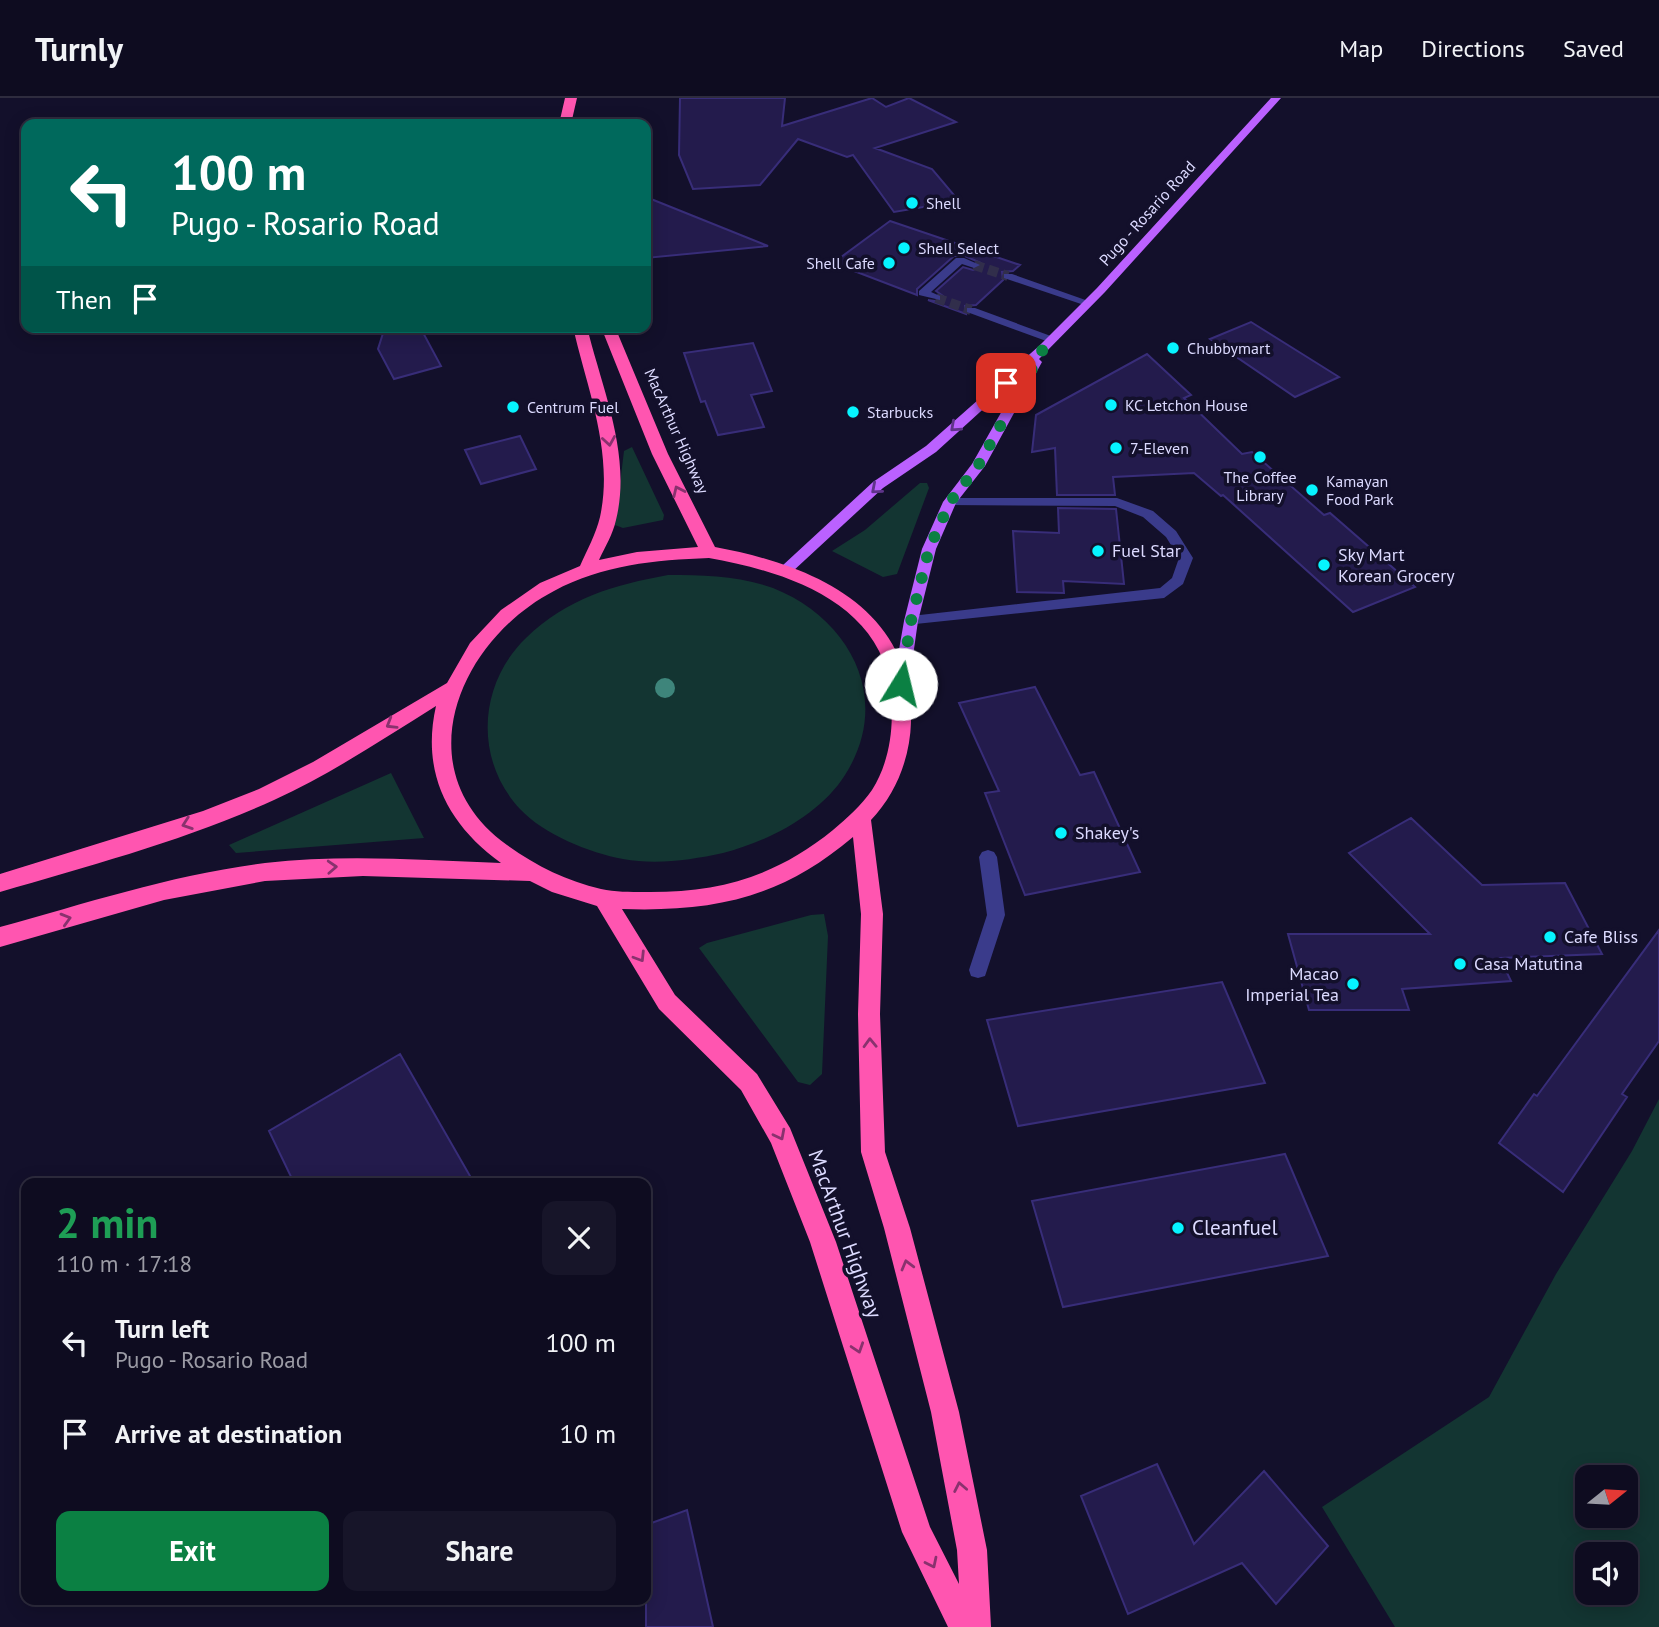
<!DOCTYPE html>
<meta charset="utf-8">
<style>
:root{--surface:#0e0c20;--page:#171529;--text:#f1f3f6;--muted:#9b9ba5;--line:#2e2c3e;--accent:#0b8043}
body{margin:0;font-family:"PT Sans",sans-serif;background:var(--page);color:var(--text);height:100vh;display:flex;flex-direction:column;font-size:26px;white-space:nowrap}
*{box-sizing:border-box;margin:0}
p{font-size:23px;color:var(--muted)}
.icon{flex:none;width:38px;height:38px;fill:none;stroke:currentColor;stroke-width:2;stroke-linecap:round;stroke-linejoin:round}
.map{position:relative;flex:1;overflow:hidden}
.details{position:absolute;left:21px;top:1080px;width:630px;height:427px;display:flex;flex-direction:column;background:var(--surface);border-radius:14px;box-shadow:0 4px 18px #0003,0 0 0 2px var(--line)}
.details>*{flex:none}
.guide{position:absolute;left:21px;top:21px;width:630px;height:214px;border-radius:14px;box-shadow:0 4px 18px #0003,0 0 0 2px var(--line);background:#00695c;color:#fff;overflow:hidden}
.needle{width:46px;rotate:72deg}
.controls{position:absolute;left:1575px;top:1367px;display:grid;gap:14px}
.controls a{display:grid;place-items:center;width:63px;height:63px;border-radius:14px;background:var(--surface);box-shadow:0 4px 18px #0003,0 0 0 2px var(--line);font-size:35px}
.pin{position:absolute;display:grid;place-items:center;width:60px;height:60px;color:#fff;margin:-30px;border-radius:14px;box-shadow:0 4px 10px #0006}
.me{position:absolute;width:77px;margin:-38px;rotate:9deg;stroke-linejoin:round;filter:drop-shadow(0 0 5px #0008)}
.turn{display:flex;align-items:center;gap:24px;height:147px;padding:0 35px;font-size:32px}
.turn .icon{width:91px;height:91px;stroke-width:2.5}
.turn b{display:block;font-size:49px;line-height:60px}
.then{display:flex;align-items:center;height:66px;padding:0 35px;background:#0003;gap:14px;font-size:26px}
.round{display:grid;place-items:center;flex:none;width:74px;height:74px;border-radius:14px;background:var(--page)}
.headline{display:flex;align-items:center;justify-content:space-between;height:119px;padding:0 35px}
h1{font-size:42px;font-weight:800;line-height:52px;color:#1e9e55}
.action{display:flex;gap:14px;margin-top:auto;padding:14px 35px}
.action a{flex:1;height:80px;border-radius:14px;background:var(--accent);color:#fff;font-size:28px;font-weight:800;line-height:80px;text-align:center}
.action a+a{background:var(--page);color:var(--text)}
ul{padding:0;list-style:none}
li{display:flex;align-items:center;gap:21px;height:91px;padding:0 35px}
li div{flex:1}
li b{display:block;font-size:26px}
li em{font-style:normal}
header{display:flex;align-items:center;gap:42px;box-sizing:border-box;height:98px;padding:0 35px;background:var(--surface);border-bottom:2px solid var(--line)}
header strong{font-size:33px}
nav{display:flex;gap:38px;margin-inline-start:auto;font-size:24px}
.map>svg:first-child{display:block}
.green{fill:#133532;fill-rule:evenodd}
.building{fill:#231b4c;stroke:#382d79;stroke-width:2}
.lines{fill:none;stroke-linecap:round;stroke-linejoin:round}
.minor-tunnel{stroke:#312e4b;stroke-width:10;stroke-dasharray:10 5;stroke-linecap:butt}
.minor{fill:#3a3b8b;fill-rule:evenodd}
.major{fill:#bb61ff;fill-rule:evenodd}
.highway{fill:#ff55b0;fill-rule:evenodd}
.tree{fill:#3e857b}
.oneway{stroke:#5f348a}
.oneway2{stroke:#89326e}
.route{stroke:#0b8043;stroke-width:12;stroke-dasharray:0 21.6}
.poi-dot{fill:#06f4ff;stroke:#13102b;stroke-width:2.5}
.labels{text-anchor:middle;stroke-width:7;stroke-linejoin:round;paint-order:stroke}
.far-poi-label{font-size:16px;fill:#dcdaff;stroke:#13102b;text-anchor:start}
.far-street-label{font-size:16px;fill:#dcdaff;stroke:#13102b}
.poi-label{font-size:18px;fill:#dcdaff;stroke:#13102b;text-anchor:start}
.near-poi-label{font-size:21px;fill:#dcdaff;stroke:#13102b;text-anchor:start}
.near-street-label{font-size:21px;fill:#dcdaff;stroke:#13102b}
</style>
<header>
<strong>Turnly</strong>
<nav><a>Map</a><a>Directions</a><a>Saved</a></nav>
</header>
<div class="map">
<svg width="1659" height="1529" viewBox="0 0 1659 1529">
<rect width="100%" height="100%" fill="#13102b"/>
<path class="green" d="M632,349l32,68 -1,5 -40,8 -8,-3 9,-74z
M920,385h7l2,5 -32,86 -14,3 -51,-26 33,-21z
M668,477c36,0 71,1 105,13 78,31 120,112 72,187 -25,40 -78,67 -122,78 -32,7 -67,12 -100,6 -33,-6 -80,-25 -103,-50 -46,-49 -42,-125 6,-171 41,-40 88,-53 142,-63z
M391,675l33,65 -188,15 -7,-8z
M824,816l4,22 -6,138 -12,11 -12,-3 -99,-134 8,-5 104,-28z
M1659,1001v528h-264l-73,-120 167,-110 67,-123 76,-123zM1626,1379v39h-39v-39zM1626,1456v38h-39v-38z"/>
<path class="building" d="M680,0h105l-3,28 90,-28 14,9 23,-9 47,24 -81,26 57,21 27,32 -65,11 -41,-57 -6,2 -49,-18 -38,46 -67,4 -14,-34z
M646,99l122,49 -122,12z
M890,123l130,44 -7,6 -11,1 1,8 -27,25 -11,1 1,8 -38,-14 14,2 1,-6 -7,-5 27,-24 10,3 9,-4 -1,-3 -16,-7h-11l-37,33v6l-84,-32z
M1251,224l88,55 -44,20 -85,-58z
M385,229h35l21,39 -47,13 -16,-30z
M753,245l19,48 -21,4 13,32 -46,8 -13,-34 -4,1 -17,-49z
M1147,256l44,41 -7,3 58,56 10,-2 72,63 6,-2 85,74 -62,25 -130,-117 -2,1 -27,-23 -81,4 2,18h-58l-2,-47 -23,4 4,-37z
M520,338l16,33 -55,15 -16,-34z
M1058,410l58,1 8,75 -61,-3 1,12 -47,-1 -4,-61 46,2z
M1035,589l45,88 14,-3 46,100 -115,23 -40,-102 14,-2 -40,-88z
M1411,720l71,67 83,-2 37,71 -102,4 11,23 -109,8 7,21h-100l-21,-76h142l-81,-81z
M1659,832v111l-37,53 5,3 -64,95 -64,-49 35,-49 3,2z
M1222,884l43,101 -247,43 -31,-106z
M400,956l74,129h-180l-25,-52z
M1285,1056l43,102 -265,51 -31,-106z
M1157,1366l37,80 70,-73 64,75 -52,58 -34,-41 -114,51 -47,-118z
M687,1412l26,117h-67v-102z"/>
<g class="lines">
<path class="minor-tunnel" d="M974,167l34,11
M936,200l35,12"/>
<path class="minor" d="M956,160h8l16,7 -6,3 -12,-4 -31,28 9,4v4l-21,-5v-4z
M1004,176h8l82,29 -10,2 -80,-27z
M967,210h8l84,31 -10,3 -82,-30z
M950,400h167l36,13 23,20 17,27 -10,26 -19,14 -258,27 -2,-4 2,-4 5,-1 249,-28 12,-10 7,-20 -13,-21 -23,-20 -28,-11 -170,-1 -2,-3z
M988,752l6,2 3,5 8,58 -18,55 -2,6 -7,2 -7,-2 -2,-6 18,-55 -8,-58 3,-5z"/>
<path class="major" d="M1271,0h10l-176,194 -66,67 3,3 -57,104 -29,37 -20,46 -18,72 -9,63 -2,4h-12l-2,-4 11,-63 18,-72 21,-47 29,-38 52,-92 -88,80 -53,36 -91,84h-10l-2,-3 2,-3 91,-84 53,-36 113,-100 58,-58z"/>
<path class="highway" d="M565,0h12l-6,26h-12z
M573,229h14c15,62 45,128 29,193 -3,14 -11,27 -17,40l38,-8 61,-5 -46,-93 -51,-127h14l53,127 47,93c97,18 198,60 196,175 -1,36 -15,72 -40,98l12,94 -3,100 5,138 25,76 49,184 28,138 4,77h-43l-46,-95 -92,-290 -39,-99 -30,-53 -82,-81 -62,-103 -45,-14 -22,-11 -167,-5 -98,5 -101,19 -164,47v-20c87,-24 175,-53 265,-64 78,-9 157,-3 236,0 -54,-39 -80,-91 -65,-157 -53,33 -105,68 -162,94 -88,40 -182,65 -274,92v-18l203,-63 56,-22 54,-27 134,-79 23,-40 31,-33 39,-27 40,-17c7,-16 16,-32 20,-49 14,-65 -13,-128 -27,-190zM709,460c68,12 156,38 178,113 2,10 3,21 4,31 3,29 -3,63 -19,88 -11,16 -25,28 -39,40 -58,47 -115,63 -189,62 -14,0 -29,0 -43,-3 -34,-8 -65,-23 -94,-44 -103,-74 -49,-204 47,-254 48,-26 101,-31 155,-33zM853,739l8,77 -3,100 3,138 23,76 47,184 26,138 2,34 -29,-57 -94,-285 -46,-114 -33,-54 -82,-79 -53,-86c93,3 159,-11 231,-72z"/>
</g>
<circle class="tree" cx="665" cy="590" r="10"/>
<defs><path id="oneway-chevron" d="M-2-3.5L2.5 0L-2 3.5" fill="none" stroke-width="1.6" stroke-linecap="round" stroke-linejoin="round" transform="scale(1.75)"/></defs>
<g class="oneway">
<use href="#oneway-chevron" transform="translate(955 329) rotate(138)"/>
<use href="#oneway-chevron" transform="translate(876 391) rotate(139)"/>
</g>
<g class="oneway2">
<use href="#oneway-chevron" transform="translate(609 343) rotate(81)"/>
<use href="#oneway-chevron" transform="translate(678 393) rotate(-115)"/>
<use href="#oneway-chevron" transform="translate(391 626) rotate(149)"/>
<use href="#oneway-chevron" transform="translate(187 726) rotate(161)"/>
<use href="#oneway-chevron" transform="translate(332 769) rotate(-3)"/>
<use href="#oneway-chevron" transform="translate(66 821) rotate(-16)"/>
<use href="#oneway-chevron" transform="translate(640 859) rotate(58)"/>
<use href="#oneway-chevron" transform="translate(870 945) rotate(-92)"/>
<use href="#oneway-chevron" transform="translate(780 1037) rotate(63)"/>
<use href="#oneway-chevron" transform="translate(907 1167) rotate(-105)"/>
<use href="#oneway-chevron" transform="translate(858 1250) rotate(72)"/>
<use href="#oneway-chevron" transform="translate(960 1389) rotate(-101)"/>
<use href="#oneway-chevron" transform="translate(932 1465) rotate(64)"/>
</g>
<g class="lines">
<path class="route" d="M901,586l10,-63 18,-72 21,-47 28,-36 65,-117 -37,34"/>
</g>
<g class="poi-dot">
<circle cx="912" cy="105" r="7"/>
<circle cx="904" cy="150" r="7"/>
<circle cx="889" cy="165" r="7"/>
<circle cx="1173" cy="250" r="7"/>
<circle cx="1111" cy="307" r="7"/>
<circle cx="513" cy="309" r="7"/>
<circle cx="853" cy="314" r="7"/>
<circle cx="1116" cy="350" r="7"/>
<circle cx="1260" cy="359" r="7"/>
<circle cx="1312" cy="392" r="7"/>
<circle cx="1098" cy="453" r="7"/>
<circle cx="1324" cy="467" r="7"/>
<circle cx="1061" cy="735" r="7"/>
<circle cx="1550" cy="839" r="7"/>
<circle cx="1460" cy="866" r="7"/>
<circle cx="1353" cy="886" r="7"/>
<circle cx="1178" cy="1130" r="7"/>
</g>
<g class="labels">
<g class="far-poi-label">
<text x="926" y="111">Shell</text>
<text x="918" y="156">Shell Select</text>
<text x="875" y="171" text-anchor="end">Shell Cafe</text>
<text x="1187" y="256">Chubbymart</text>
<text x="1125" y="313">KC Letchon House</text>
<text x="527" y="315">Centrum Fuel</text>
<text x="867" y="320">Starbucks</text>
<text x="1130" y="356">7-Eleven</text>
<text x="1260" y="385" text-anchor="middle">The Coffee<tspan x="1260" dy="18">Library</tspan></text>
<text x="1326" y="389">Kamayan<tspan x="1326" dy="18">Food Park</tspan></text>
</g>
<g class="far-street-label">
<text transform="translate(1147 115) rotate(-48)" y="6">Pugo - Rosario Road</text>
<text transform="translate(677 333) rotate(66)" y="6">MacArthur Highway</text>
</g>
<g class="poi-label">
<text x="1112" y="459">Fuel Star</text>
<text x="1338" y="463">Sky Mart<tspan x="1338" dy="21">Korean Grocery</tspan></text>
<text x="1075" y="741">Shakey's</text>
<text x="1564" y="845">Cafe Bliss</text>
<text x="1474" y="872">Casa Matutina</text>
<text x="1339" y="882" text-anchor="end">Macao<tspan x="1339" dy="21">Imperial Tea</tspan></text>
</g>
<g class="near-poi-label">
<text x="1192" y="1137">Cleanfuel</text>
</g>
<g class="near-street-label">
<text transform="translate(845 1136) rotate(70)" y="7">MacArthur Highway</text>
</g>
</g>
</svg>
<div class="controls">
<a><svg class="needle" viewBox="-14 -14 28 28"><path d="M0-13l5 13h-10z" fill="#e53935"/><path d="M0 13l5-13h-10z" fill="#9b9ba5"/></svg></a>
<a><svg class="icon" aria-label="sound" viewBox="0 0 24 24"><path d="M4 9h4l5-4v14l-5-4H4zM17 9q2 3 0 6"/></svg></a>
</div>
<div class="pin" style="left:1006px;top:285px;background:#d93025"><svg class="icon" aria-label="arrive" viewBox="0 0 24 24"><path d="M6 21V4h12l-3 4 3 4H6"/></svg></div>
<svg class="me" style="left:901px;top:586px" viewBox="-20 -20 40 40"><circle r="19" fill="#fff"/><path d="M0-13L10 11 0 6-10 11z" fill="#0b8043"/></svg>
<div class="guide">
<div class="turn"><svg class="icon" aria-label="left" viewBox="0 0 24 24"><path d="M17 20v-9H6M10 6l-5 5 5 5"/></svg><div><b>100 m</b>Pugo - Rosario Road</div></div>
<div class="then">Then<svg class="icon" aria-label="arrive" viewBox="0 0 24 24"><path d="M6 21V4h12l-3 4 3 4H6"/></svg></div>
</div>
<section class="details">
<div class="headline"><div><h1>2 min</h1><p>110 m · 17:18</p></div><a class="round"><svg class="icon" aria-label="close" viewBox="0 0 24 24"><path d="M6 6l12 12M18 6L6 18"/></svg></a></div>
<ul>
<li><svg class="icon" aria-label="left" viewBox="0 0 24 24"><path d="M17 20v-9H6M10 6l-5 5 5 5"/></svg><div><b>Turn left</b><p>Pugo - Rosario Road</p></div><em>100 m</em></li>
<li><svg class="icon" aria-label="arrive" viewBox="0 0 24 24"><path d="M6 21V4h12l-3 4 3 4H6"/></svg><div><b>Arrive at destination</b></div><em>10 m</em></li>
</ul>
<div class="action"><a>Exit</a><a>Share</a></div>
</section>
</div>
